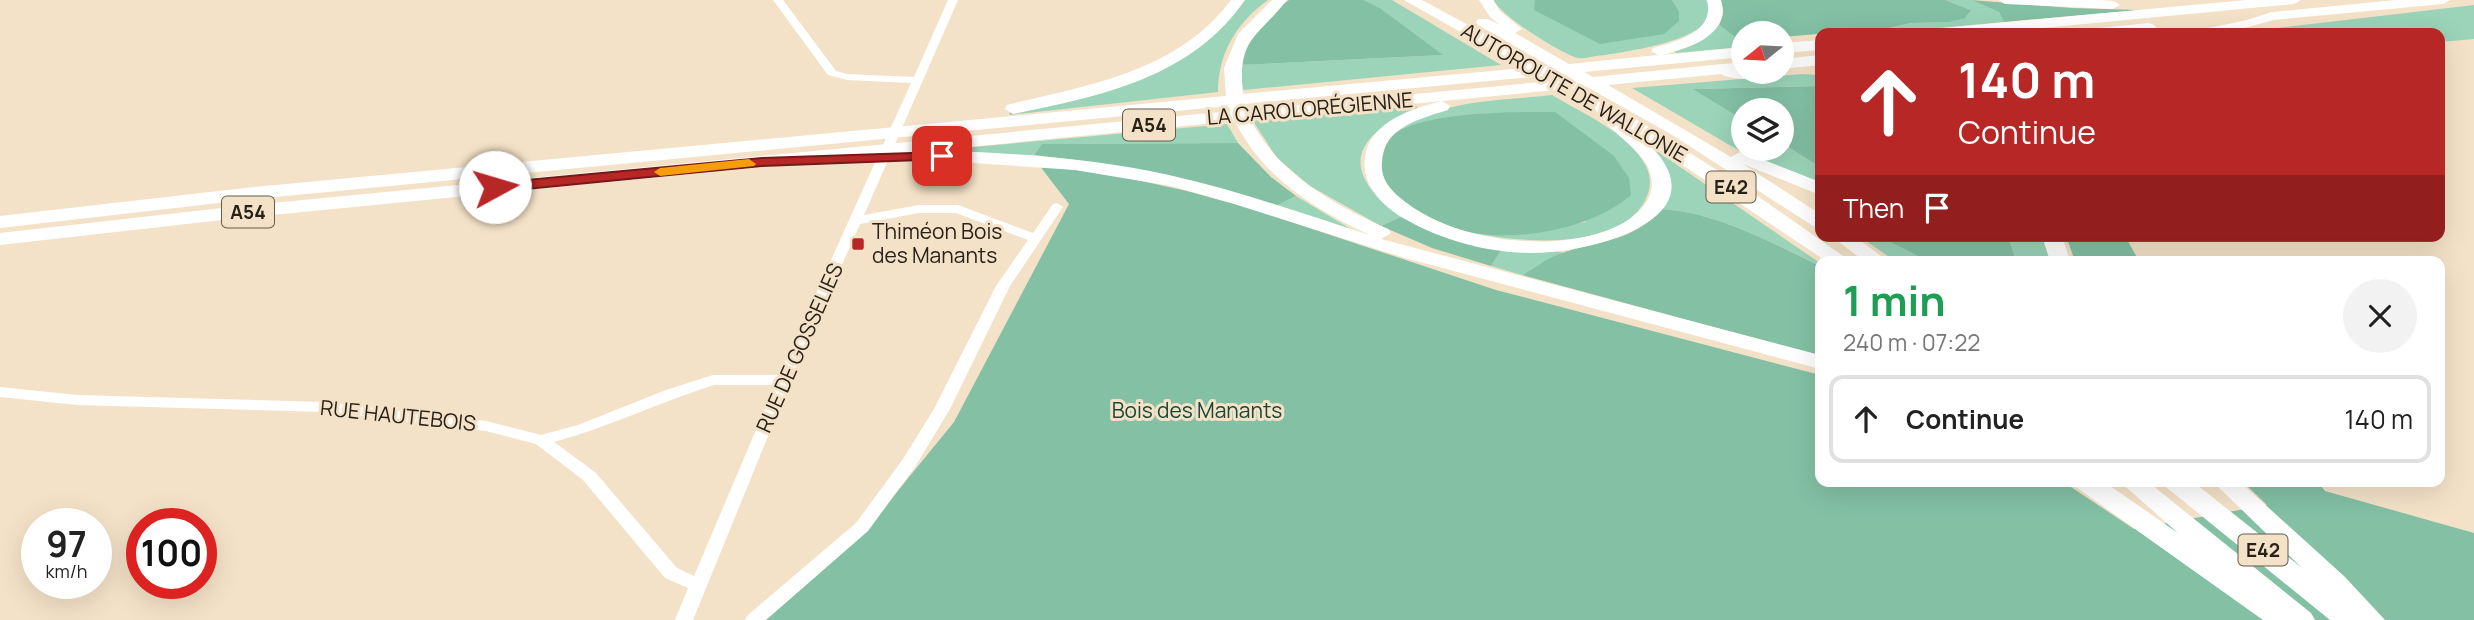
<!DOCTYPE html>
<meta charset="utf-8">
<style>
:root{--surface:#fff;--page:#f2f2f2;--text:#222;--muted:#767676;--line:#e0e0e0}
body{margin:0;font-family:Manrope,sans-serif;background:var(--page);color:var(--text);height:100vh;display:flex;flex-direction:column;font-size:26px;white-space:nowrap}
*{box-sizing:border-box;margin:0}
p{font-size:23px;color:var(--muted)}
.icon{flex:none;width:38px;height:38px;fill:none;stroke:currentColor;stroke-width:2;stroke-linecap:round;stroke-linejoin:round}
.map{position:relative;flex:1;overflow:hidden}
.drawer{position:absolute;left:1815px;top:256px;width:630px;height:231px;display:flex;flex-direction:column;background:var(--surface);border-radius:14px;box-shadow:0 7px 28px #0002}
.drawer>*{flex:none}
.guide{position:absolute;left:1815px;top:28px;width:630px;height:214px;border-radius:14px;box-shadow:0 7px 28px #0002;background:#b72726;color:#fff;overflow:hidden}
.needle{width:46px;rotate:252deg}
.controls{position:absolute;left:1731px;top:21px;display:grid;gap:14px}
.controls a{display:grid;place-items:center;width:63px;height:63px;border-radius:50%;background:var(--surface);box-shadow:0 7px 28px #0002;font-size:35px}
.speed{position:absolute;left:21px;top:508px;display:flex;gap:14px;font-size:35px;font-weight:700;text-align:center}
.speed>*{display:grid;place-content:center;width:91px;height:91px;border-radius:50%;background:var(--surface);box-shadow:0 7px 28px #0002;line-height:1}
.speed small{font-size:18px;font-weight:400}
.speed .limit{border:10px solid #d22;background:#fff;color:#111}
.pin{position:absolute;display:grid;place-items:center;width:60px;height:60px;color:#fff;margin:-30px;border-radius:14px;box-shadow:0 4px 10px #0006}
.me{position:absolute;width:77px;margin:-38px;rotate:84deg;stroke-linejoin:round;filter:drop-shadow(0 0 5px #0008)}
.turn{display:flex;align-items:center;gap:24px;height:147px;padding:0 28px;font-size:32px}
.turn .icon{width:91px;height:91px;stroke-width:2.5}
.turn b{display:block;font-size:49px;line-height:60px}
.then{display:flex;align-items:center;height:66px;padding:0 28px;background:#0003;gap:14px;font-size:26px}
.round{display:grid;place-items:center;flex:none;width:74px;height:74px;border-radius:37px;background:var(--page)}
.head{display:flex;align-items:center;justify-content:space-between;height:119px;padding:0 28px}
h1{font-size:42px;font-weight:700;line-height:52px;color:#1e9e55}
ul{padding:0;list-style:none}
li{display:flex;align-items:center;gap:21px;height:88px;margin:0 14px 10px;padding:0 14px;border:4px solid var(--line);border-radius:14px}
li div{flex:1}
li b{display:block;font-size:26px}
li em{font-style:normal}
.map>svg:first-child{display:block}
.green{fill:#9bd4b9}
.forest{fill:#83c0a4}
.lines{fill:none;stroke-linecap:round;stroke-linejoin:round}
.minor{fill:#fff;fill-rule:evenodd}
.highway{fill:#fff;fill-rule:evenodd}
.route{fill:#b72726;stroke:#771919;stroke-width:2}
.slow{fill:#f59e0b}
.poi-dot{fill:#b72726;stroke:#f4e2c8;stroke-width:2.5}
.labels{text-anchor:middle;stroke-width:6;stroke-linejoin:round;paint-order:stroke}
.shield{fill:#f4e2c8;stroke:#655b4d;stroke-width:2}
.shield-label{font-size:19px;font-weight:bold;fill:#282118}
.street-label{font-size:21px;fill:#282118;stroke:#f4e2c8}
.poi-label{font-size:21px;fill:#282118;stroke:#f4e2c8;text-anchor:start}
.park-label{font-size:21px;fill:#164835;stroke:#f4e2c8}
</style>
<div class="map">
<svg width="2474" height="620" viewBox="0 0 2474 620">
<rect width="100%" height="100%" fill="#f4e2c8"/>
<path class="green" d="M1243,0h25c-31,22 -50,53 -50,92l-208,23 -1,-2 76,-18 129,-61 15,-14z
M1364,0h28l109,65 -258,25 -4,-25 203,-10 -62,-47z
M1494,0h41v10l144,1 -7,-11h34c26,38 -82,52 -101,55 -8,0 -19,4 -27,3 -15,-3 -79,-43 -84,-58z
M1945,0h26l28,12 5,10 -120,11h-50l55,-5 22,-5 38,-1 22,-12z
M2474,5v34l-34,3v-9h-206z
M1719,25l24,15v7l-67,6 -3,-3 35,-15z
M1802,74l18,1v11l-126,3 49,31v29h39v-6l38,24v17l-70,-27 -118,-69z
M1552,95c31,19 76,37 94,71 7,15 4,28 -5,41 -32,44 -122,35 -168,26l34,1 79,-12 -95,-109 -72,11 -26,11c41,-36 108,-34 159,-40z
M1416,106l2,2c-67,29 -79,63 -17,109l-20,9 -71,-40 -33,-28 -24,-37z
M1227,124l11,19 -196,1 -8,11 -139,-1z
M1651,147l169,116v3c-50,-24 -102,-53 -158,-57z
M1296,196l58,35 -78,-25z
M1859,236h20l48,25h-32z
M2008,236h34l9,25h-35z
M1502,249l61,3 -41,23 -31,-9z"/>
<path class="forest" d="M1289,0h75l16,8 63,47 -204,10c7,-26 28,-50 50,-65z
M1535,0h137l7,11v10l-15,13 -64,10 -66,-34z
M1719,0h226l26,10 -6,8 -16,4 -38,1 -22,5 -107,9v-4h-39v7h-3l-21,-15c4,-9 7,-16 0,-25z
M1971,0l101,8 67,2 -135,12 -5,-10z
M1820,86v81l-38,-24v-33h-39v10l-50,-31z
M1555,112l59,44 15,22 2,17c-38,33 -108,46 -158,38 -34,-5 -131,-54 -81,-97 29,-25 126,-24 163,-24z
M1238,143l33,34 25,19 -20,10 -178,-43 -64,-8 8,-11z
M1039,165l75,10 73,16 62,17 247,82 324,85v106h242l72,48 133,-24 -25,-24h75l8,10 149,42v87h-1710l97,-84 93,-114 115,-218z
M1662,209c56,4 108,33 158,57v90l-298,-81c14,-7 28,-19 43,-23 40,-13 66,-10 97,-43z
M1401,217c33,16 64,27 101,32l-11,17 -59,-18 -51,-22z
M1879,236h129l8,25h-89z
M2066,236h59l14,25h-64z"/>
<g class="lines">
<path class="minor" d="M773,0h10l53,71 11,3 67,3 34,-77h10l-94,215 55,-10h39l75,28 20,-29 4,-1 6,4 -53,79 -60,123 -35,58 -47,64 -102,89h-21l3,-5 108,-92 47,-64 31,-50 62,-123 32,-46 -72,-27h-37l-59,11 -69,156 -98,240h-18l13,-32 -23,-10 -82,-98 -47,-36 -50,-13 -161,-19 -248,-7 -77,-8v-10l77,8 248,7 161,19 55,14 37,-10 88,-35 47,-15h66l132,-292 -64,-3 -19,-5zM714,385h61l-81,191 -17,-8 -82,-96 -41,-30c55,-15 106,-40 160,-57z"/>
<path class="highway" d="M1231,0h14c-54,78 -144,96 -232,114l-8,-5 2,-4c82,-20 170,-33 224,-105z
M1272,0h15c-30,38 -50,38 -44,94l281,-26 -120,-68h18l122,66h5l-71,-41 -2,-3 2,-3h10l12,6 -10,-8 -11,-17h14l7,11 22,18 -7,4 54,31 89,-9 -7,-4 2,-3c25,-7 62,-16 54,-48h14c10,35 -32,48 -59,55l81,-8v10l-159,15 9,5 150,-15v10h35c-9,9 -47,9 -57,2l-113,11 123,72 9,-5 6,1 74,29v13l-77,-31 77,50v14l-7,-2 -139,-90 -87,-49 -145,14 8,5 -2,4c-17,5 -34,10 -49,20 -11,8 -16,18 -17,32 -2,19 11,31 26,42 53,40 167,53 223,14 15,-11 25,-26 19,-45 -6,-24 -44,-42 -57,-68l8,-5 6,1 11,17 7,-3 6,1 121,76 98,69h-24l-184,-123c90,78 -48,115 -109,115 -44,0 -90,-12 -128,-34 -23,-13 -44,-34 -40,-62 4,-35 48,-49 77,-56l-191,19c27,54 84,85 137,109l3,4 -10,6 439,116v14l-415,-111 -174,-55 -60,-17 -96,-16 -130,-9 -9,-5 9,-5c75,2 150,8 224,24 68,15 134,39 201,60 -54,-24 -109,-59 -135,-114l-995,97 -240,27v-12l240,-27 991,-95 -3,-5 -974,93 -254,29v-12l254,-29 972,-91 -2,-28 14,-34zM1564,74l8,5 -325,31 -3,-6z
M1998,0h102l13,1 7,4 -7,4 -108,-5z
M2247,0h54l-7,4 -305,29h-54l8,-5z
M2396,0h54l-7,4 -169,16 -48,13h-30l3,-3 48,-10 25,-8z
M2149,23l5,2 3,3 -3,3 -63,2 8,-5z
M1820,40v10l-38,3v-10z
M1820,55v10l-38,4v-10z
M1831,236h23l34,25h-24z
M2042,236h20l8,25h-20z
M2073,481h30l75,52 -59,-52h28l164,132 4,7h-52l-187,-133z
M2163,481h29l110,87 -90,-87h27l106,96 40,43h-55l-164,-133z"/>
</g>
<path class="route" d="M942,152l4,1v6l-184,7 -267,26 -7,-5 7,-4 267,-25z"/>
<path class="slow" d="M749,159l7,5 -2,2 -94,10 -6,-4 6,-4z"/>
<rect class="poi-dot" x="851" y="237" width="14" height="14" rx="3.5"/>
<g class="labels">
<g class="shield">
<rect x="1123" y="109.5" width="52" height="31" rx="5"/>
<rect x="1706.5" y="171.5" width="49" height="31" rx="5"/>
<rect x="222" y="196.5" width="52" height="31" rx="5"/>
<rect x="2238.5" y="534.5" width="49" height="31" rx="5"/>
</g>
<g class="shield-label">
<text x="1149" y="132">A54</text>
<text x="1731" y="194">E42</text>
<text x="248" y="219">A54</text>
<text x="2263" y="557">E42</text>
</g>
<g class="street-label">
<text transform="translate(1574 93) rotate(30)" y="7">AUTOROUTE DE WALLONIE</text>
<text transform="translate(1310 109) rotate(-5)" y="7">LA CAROLORÉGIENNE</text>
<text transform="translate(800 348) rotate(-66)" y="7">RUE DE GOSSELIES</text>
<text transform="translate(398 416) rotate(6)" y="7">RUE HAUTEBOIS</text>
</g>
<g class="poi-label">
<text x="872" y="239">Thiméon Bois<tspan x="872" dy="24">des Manants</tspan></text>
</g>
<g class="park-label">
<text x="1197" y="418">Bois des Manants</text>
</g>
</g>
</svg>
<div class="controls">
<a><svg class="needle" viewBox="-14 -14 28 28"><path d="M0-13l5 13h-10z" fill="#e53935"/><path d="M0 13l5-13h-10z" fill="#767676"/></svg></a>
<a><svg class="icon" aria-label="layers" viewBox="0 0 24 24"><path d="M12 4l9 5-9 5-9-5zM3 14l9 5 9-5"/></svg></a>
</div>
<div class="speed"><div>97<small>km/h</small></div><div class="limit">100</div></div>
<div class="pin" style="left:942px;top:156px;background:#d93025"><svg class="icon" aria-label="arrive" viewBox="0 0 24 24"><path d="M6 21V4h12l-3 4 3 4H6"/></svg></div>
<svg class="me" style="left:495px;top:187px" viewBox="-20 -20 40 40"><circle r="19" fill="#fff"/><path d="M0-13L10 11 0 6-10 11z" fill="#b72726"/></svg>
<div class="guide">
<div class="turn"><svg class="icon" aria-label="ahead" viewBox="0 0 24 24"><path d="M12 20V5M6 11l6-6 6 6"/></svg><div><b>140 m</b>Continue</div></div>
<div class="then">Then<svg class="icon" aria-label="arrive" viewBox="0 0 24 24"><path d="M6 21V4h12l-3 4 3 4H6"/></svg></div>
</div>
<section class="drawer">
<div class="head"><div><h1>1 min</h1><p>240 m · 07:22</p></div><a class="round"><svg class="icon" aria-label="close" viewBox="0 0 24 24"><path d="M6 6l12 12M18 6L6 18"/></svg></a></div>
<ul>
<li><svg class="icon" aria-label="ahead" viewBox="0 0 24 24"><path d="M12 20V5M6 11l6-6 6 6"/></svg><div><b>Continue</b></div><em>140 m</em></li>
</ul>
</section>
</div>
